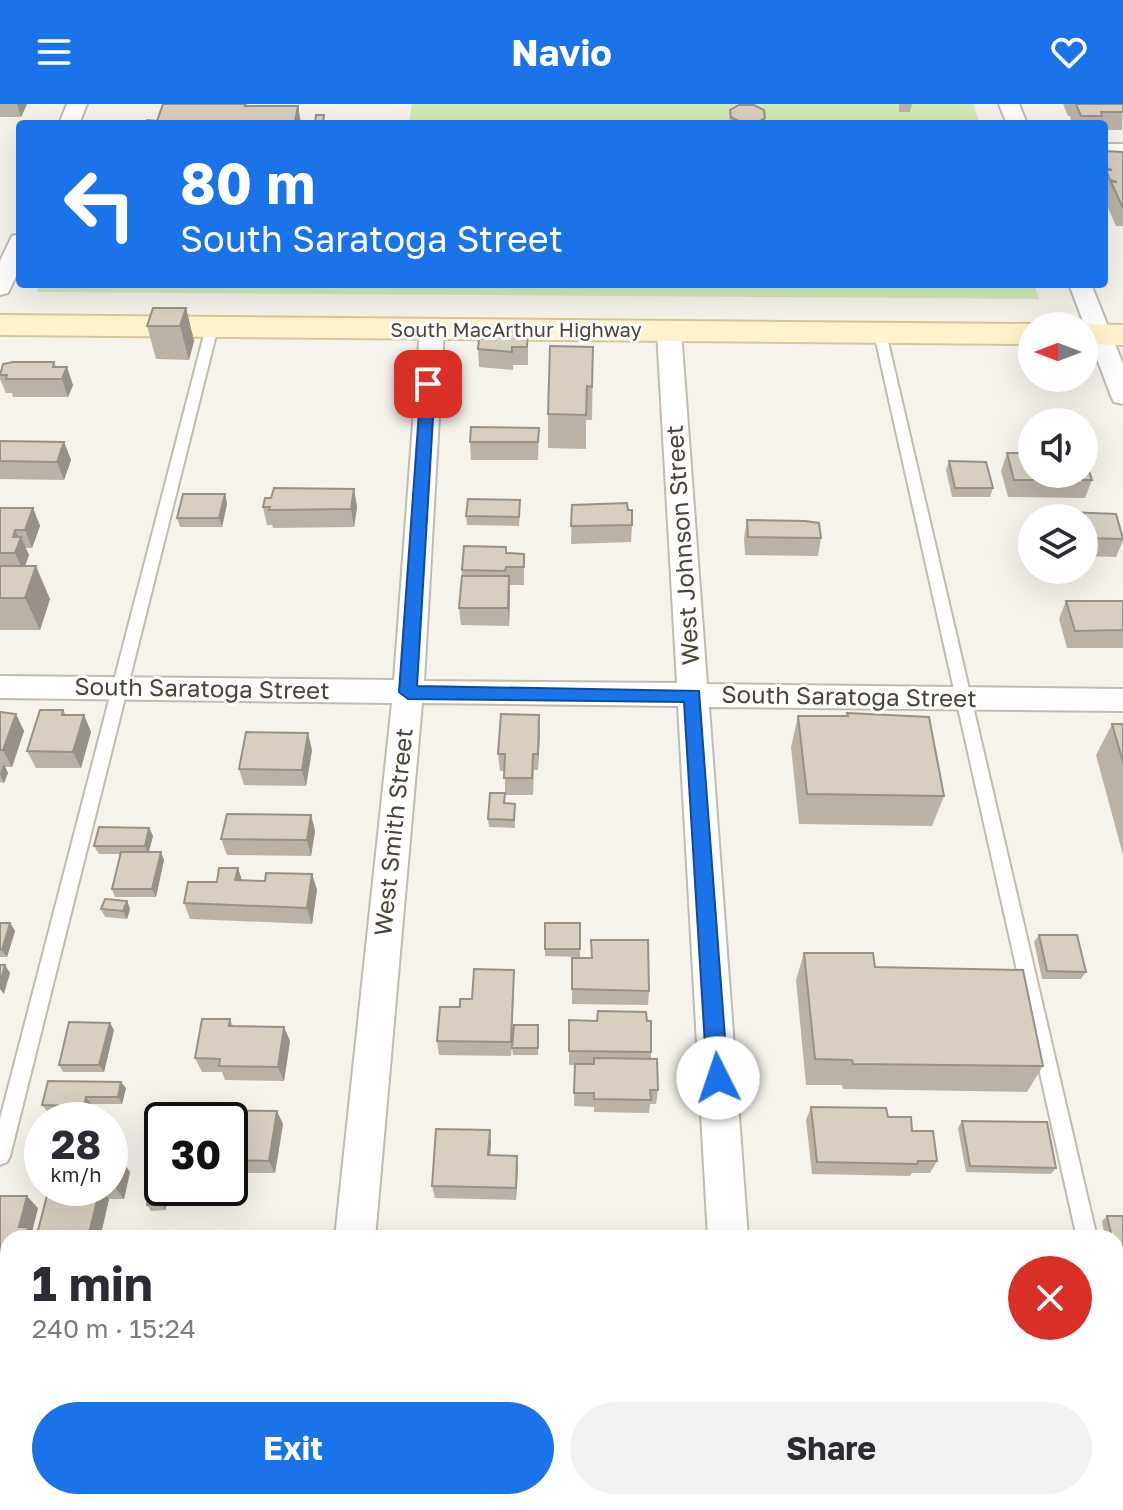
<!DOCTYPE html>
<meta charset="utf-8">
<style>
:root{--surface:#fff;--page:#f2f2f3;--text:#2b2b33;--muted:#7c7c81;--accent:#1a73e8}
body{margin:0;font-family:"Golos Text",sans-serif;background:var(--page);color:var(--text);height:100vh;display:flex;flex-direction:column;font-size:30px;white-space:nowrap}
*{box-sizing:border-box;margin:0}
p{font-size:26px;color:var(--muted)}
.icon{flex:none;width:44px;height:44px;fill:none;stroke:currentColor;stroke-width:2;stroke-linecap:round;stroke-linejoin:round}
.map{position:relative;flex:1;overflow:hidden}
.details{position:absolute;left:0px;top:1126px;width:1124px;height:280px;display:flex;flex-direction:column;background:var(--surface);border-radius:24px 24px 0 0;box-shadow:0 8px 32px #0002}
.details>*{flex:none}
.guide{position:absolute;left:16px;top:16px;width:1092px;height:168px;border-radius:8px;box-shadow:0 8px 32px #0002;background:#1a73e8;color:#fff;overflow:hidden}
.needle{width:52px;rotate:270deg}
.controls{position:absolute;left:1018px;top:208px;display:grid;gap:16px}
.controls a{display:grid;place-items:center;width:80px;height:80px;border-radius:50%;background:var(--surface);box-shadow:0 8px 32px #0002;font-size:40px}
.speed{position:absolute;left:24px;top:998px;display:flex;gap:16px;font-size:40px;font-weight:700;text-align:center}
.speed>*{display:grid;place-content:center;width:104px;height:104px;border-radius:50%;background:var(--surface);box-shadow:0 8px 32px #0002;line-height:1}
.speed small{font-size:20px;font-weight:400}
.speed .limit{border:4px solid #111;border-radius:12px;background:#fff;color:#111}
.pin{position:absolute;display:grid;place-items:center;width:68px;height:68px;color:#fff;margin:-34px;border-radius:16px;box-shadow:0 4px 12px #0006}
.me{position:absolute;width:88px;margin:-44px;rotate:356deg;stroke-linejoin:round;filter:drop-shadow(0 0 6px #0008)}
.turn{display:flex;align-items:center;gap:28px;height:168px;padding:0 32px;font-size:36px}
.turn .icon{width:104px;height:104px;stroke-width:2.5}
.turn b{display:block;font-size:56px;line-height:68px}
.round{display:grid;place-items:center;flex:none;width:84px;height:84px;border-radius:42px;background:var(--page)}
.summary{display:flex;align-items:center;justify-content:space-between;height:136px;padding:0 32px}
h1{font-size:48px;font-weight:700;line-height:60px}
.button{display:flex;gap:16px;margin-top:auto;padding:16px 32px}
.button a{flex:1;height:92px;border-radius:48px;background:var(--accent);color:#fff;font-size:32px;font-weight:700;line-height:92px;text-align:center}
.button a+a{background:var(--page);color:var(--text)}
header{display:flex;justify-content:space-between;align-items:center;height:104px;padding:0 32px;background:var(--accent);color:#fff;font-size:36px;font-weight:700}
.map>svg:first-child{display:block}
.green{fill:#d2eab5}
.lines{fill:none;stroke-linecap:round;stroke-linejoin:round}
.lane-casing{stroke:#c2bbae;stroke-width:4}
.street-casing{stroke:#c2bbae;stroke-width:4}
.secondary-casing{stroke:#d6c79b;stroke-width:4}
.lane{fill:#fff;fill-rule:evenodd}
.street{fill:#fff;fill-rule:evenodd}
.secondary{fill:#fff3cd;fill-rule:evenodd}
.wall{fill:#bab2a6}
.shaded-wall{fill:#979187}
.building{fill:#d8cfc1;stroke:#979187;stroke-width:2}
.route{fill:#1a73e8;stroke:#114b97;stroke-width:2}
.labels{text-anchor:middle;stroke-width:6;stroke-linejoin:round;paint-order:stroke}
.far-street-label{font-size:20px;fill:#4b4439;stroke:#fff}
.street-label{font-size:24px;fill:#4b4439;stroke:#fff}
</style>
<header><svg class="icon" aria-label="menu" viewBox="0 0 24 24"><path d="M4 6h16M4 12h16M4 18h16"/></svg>Navio<svg class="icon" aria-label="heart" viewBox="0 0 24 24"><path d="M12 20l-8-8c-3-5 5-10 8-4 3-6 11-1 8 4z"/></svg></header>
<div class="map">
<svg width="1123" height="1406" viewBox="0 0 1123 1406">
<rect width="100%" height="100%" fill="#f6f3ec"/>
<path class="green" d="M412,0h561l7,20h-571z
M40,180h994l5,15 -1002,-7z"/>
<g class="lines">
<g class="lane-casing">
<path id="lane" d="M212,219l6,4 -208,829 -3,6 -7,3v-46l206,-792z
M880,225l6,4 211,905h-20l-203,-905z
M1116,1255l7,2v53l-7,-3z"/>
</g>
<g class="street-casing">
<path id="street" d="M67,0h20l-8,20h-20z
M999,0h20l8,20h-20z
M1104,40h19v12h-19z
M20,130v34l-12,25 -8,2v-34l12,-25z
M1069,180h22l32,80v40l-9,-2 -3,-6z
M432,218l8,2 4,5 -20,352 253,2 -20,-352 4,-5h16l4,5 26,353 416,5v22l-414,-4 39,531h-40l-30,-532 -256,-3 -47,535h-40l57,-535 -392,-5v-22l394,4 26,-351 4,-5z
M0,1212h8v42h-8z
M1116,1229h7v42h-7z
M307,1398h44l-1,8h-44z
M724,1398h44v8h-44z"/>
</g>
<g class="secondary-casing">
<path id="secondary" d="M0,211l1032,9 8,2h-8v18l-1032,-9z
M1084,220l39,1v20l-39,-1v-18h-8z"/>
</g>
<use href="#lane" class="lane"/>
<use href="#street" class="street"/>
<use href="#secondary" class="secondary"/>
</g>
<path class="wall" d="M0,0h27l-6,13h-21z
M899,0h13l-2,8h-11z
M1063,0h60l-1,26h-18v-6h-32l-2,-8h-2z
M249,2h49l3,18h-156l12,-3z
M730,6l35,8v6h-36z
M1104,47l19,1v74h-7l-11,-26z
M186,204l8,33 -5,19 -33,-1 -9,-33z
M528,226v35h-15v5l-34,-3 -1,-18 7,-10z
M593,243l-1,73h-6v29l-38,-1v-34z
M54,258l2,5 17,18 -5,12h-55l-1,-4h-6l-6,-14v-7z
M539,324l-1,32h-67l-1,-18z
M0,337l64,1 7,18 -7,20 -64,-1z
M1007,349l85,27 -7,18 -77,-1 -7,-26z
M949,357l44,27 -3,9h-38l-6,-27z
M354,385l3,18 -3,20 -81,1 -1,-3h-5l-4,-18 8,-9z
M225,390l2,10 -5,23h-42l-3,-9z
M572,401l56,5 4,15 -1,17 -60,2z
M0,404h33l7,18 -8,22h-7l4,7 -4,11 25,33 -10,31h-40z
M520,405l-1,17 -52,-1 -1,-9z
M1067,408l49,2 7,23v4l-7,16 -32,-1v-38h-51l1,-2h28z
M747,416l74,18 -3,18 -73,-1 -1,-17z
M1032,416v33l-5,-19z
M506,449l18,1v31h-14l-1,41 -48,-1 -2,-17 3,-38z
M1066,497h57v47h-56l-8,-29z
M63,606l3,5h18l7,17 -10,36h-45l-9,-17z
M0,608l24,19 -12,36h-7l3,6 -4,10 -4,-1z
M847,609l97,83 -12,30 -133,-2 -8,-77 7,-31h48z
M539,611l-1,55h-4l-1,25h-28v-24h-5l-2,-17z
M1112,620h11v131l-27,-100z
M312,646l-6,36 -62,-1 -5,-16z
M505,699l10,9v16l-26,-1 -1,-8z
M311,711l4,16 -4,25 -84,-1 -6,-16z
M149,724l4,8 -4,16 15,8 -8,37h-41l-3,-8 8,-35h-21l-5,-8z
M238,764l4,12 23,1 47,-7 5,16 -5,34 -122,-5 -6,-16z
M127,797l3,8 -3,10 -22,-2 -4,-8z
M0,819h10l5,8 -8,26h-7z
M545,819h35v34l-35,-1z
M1039,831l47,37 -5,7h-39l-8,-37z
M591,836l58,51 -1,14 -76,-1v-46h19z
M804,849l71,14 168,99 -16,26 -184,-3 -1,-4h-36l-10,-105z
M514,881l-3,71 -72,-1 -2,-14 23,-34 12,-8z
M230,915l3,7 51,1 6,14 -6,40 -59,-1 -3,-8h-20l-7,-14z
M569,916l78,1 4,31v7l7,31 -2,14h-6l-1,9 -55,-1v-5l-20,-1 1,-41h-6z
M538,921v30h-25l-1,-7z
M114,926l-10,42h-41l-4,-7z
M126,984l-4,16h-31l-3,8 -41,-1 -5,-6z
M811,1003l77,10 49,44 -7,12h-18l-2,3 -98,-2 -6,-54z
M230,1016l53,4 -8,49h-45z
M962,1017l94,47 -5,6 -85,-2 -8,-44z
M491,1039l-1,12 27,1 -1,44 -81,-2 -3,-12z
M110,1056h11l9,12 -6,27h-15l-9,39h-92v30h-8v-72l38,12 -6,24 5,5 12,-49h61z
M167,1089l-1,17 -15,1 -4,-6z
M1107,1112h16v58h-7v-36h-11l-3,-17z
M97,1398h128l-1,8h-121l-6,-4z"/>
<path class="shaded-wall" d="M17,0h10l-6,13z
M298,2l3,18h-6v-3z
M765,14v6h-9v-1z
M186,204l8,33 -5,19 -9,-34z
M67,263l6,18 -5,12 -6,-18z
M64,338l7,18 -7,20 -7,-18z
M354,385l3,18 -3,20 -3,-18z
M225,390l2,10 -5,23 -3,-9z
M33,404l7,18 -8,22 -7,-18z
M15,426l5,10 1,-3 8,18 -6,16 -8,-18 -2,-16z
M36,462l14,33 -10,31 -15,-32z
M509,472l1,18 -1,32 -1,-18z
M16,610l8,17 -12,36 -9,-17z
M84,611l7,17 -10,36 -8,-16z
M539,611l1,17 -2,38v-16z
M308,629l4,17 -6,36 -4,-16z
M4,660l4,9 -4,10 -4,-9z
M311,711l4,16 -4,25 -4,-16z
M149,724l4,8 -5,18 -3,-8z
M161,748l3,8 -8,37 -4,-8z
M238,764l5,16 -8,-4z
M312,770l5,16 -5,34 -5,-16z
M127,797l3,8 -3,10 -4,-8z
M10,819l5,8 -8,26 -5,-7z
M5,861l5,8 -6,21 -4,-5v-6z
M514,866v15l-3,71v-14z
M110,919l4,7 -10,42 -5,-7z
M284,923l6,14 -6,40 -6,-14z
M121,978l5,6 -4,16 -4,-7z
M86,993l5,7 -3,8 -4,-6z
M277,1007l6,13 -8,49 -6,-12z
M490,1026l1,13 -2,25 -1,-13z
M517,1052l1,12 -2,32v-12z
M121,1056l9,12 -6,27 -9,-12z
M100,1084l9,11 -9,39h-12z
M163,1084l4,5 -1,17 -4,-6z
M27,1092l11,12 -6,24 6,6h-13l-6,-11z
M212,1398h13l-1,8h-9l-4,-2z"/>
<path class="building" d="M163,0h83l-1,2h53l-3,15h-44l-1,3h-105l2,-4 10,1z
M1076,0h47v8h-22l1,4h-21z
M739,1h15l10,5 1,8 -9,5h-14l-11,-6 -1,-7z
M316,11h8l-1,9h-8z
M1104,47l19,1v56l-12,-26h6l-7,-2 -4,-10h6l-8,-3z
M153,204h33l-6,18h-33z
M486,226h42l-1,17h-15v5l-34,-3 1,-10h6z
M550,242l43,1 -1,40 -5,-1 -1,29 -38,-1z
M13,258h41l-1,5h14l-5,12h-56l1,-4h-7l3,-11z
M471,323l68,1 -1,14h-68z
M0,337l64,1 -7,20 -57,-1z
M1007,349h25v21h52v-19l8,25h-78z
M949,357l37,1 7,26h-38z
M274,384l80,1 -3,20 -82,1 1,-3h-7l2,-9h6z
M183,390h42l-6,24h-42z
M468,395l52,1 -1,17 -53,-1z
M627,399l1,7h4v15l-61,1 1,-21z
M0,404h33l-8,22h-10l-2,7h8l-6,16h-15z
M1067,408l49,2 7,25 -39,-1v-20h-50v-2h28z
M747,416l58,1 14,2 2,15 -73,-1z
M464,442l42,1v6l18,1v13h-18l-1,4 -43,-1z
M0,462h36l-11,32h-25z
M462,472h47l-1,32h-49z
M1066,497h57v29l-48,1z
M40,606h23l-1,5h22l-11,37 -46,-1z
M0,608l16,2 -13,36h-3z
M847,609l82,4 15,79 -137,-2 -9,-78h50z
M501,610l38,1 -1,39h-5l-1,24h-28l1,-24h-7z
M1112,620h11v38z
M246,628l62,1 -6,37 -63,-1z
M490,689h15l-1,10 11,1 -1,16 -26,-1z
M227,710l84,1 -4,25 -86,-1z
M99,723l50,1 -4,18h-51z
M121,748h40l-9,37h-40z
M219,764h19l-3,12 30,1 1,-8 46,1 -5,34 -123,-5 4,-21h29z
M105,795l22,2 -4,10 -22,-2z
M0,819h10l-8,27 -2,-1z
M545,819h35v26h-35z
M1039,831h38l9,37 -39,-1z
M591,836h57l1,51 -77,-2v-31h20z
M804,849h69l2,14 148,3 20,96 -190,-2 -1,-4 -37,-1z
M0,861h5l-5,18z
M474,865l40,1 -3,72 -74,-1 3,-34h20v-8h12z
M598,907l48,1 1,9h4v31l-82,-1v-31l28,1z
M202,915h28l-1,7 55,1 -6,40 -59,-1 1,-7 -25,-1z
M69,918l41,1 -11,42h-40z
M514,921h24v23h-26z
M594,954l63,1 1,31h-8l1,10 -57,-1v-6h-20l1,-29h19z
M48,977l73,1 -3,15h-32l-2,9 -42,-1z
M811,1003l75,1 2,9h23l1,14h21l4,30h-19l-1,3 -100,-2z
M197,1006l80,1 -8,50 -39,-1v-40h-34z
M962,1017l85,1 9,46 -86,-2z
M436,1025l54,1 -2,25 29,1 -1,32 -84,-2z
M110,1056h11l-6,27h-5z
M162,1083v17l-15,1 2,-16z
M49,1084h51l-12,50h-52z
M0,1092h27l-8,31h9l-3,11h-17v19h-8z
M1107,1112h16v52h-4l-3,-13v-17h-4z
M97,1398h115l-1,6 -58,-2 -1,4h-35v-3l-20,-1z
M412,1398h52l-1,8h-52z
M577,1398h39v8h-39z"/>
<path class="route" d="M428,276l7,4 -18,302 282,5 29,387 -3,7 -7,3 -8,-3 -3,-7 -23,-376 -276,-3 -9,-7 22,-308z"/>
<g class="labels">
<g class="far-street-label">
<text x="516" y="233">South MacArthur Highway</text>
</g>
<g class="street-label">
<text transform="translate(683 441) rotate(-94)" y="8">West Johnson Street</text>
<text transform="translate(202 585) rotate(1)" y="8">South Saratoga Street</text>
<text transform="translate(849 593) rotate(1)" y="8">South Saratoga Street</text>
<text transform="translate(394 728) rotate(-84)" y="8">West Smith Street</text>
</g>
</g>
</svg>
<div class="controls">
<a><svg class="needle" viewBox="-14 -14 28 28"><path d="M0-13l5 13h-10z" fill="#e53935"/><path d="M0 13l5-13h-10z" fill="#7c7c81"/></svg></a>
<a><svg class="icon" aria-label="sound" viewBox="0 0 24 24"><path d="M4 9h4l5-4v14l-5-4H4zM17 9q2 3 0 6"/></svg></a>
<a><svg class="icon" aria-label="layers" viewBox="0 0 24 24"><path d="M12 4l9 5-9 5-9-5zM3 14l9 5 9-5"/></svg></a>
</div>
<div class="speed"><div>28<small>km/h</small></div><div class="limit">30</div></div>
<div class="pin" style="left:428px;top:280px;background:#d93025"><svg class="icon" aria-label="arrive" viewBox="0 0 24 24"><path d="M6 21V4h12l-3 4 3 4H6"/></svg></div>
<svg class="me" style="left:718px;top:974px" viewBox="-20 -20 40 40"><circle r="19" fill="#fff"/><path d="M0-13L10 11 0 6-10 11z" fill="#1a73e8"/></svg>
<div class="guide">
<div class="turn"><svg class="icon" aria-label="left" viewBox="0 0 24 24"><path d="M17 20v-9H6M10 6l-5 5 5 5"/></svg><div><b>80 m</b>South Saratoga Street</div></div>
</div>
<section class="details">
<div class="summary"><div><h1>1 min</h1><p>240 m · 15:24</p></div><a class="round" style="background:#d93025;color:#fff"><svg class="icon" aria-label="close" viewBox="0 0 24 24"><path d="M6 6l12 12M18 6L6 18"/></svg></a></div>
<div class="button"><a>Exit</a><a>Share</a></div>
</section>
</div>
